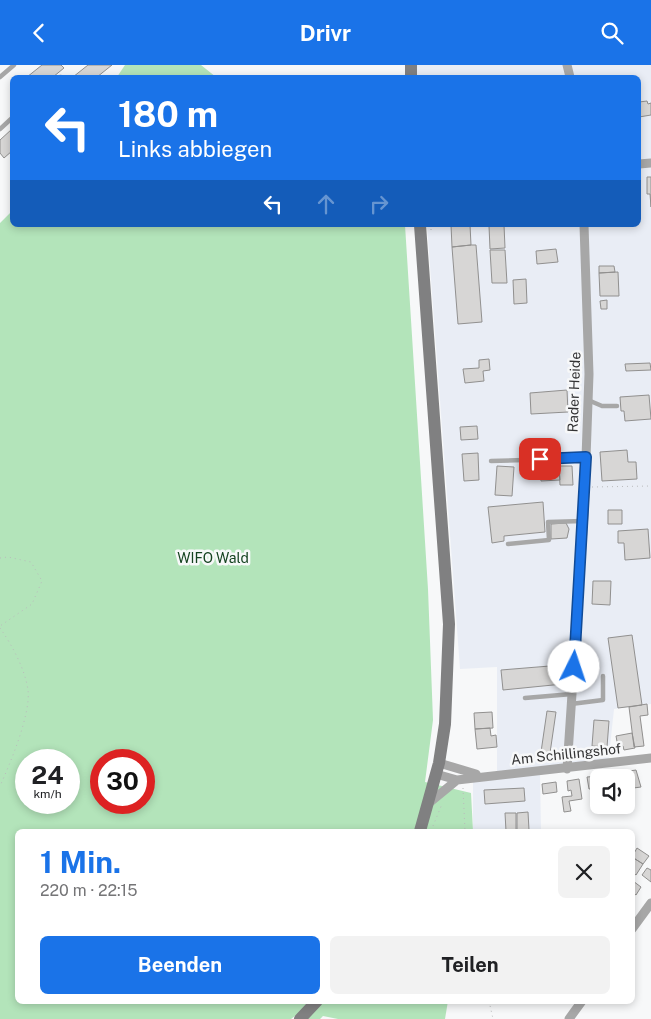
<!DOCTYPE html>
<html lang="de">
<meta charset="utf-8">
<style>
:root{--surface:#fff;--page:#f2f2f2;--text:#202124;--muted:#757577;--accent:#1a73e8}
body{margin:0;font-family:"Public Sans",sans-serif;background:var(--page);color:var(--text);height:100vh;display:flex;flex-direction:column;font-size:19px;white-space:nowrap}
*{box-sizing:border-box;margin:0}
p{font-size:16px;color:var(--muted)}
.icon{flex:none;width:28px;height:28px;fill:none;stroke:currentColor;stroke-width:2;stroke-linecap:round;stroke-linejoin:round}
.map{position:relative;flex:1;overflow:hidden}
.side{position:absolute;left:15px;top:764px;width:620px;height:175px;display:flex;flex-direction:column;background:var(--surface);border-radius:8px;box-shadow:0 2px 8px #0003}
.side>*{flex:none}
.banner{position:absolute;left:10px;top:10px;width:631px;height:152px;border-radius:8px;box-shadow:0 2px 8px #0003;background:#1a73e8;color:#fff;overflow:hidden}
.controls{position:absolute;left:590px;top:704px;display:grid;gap:10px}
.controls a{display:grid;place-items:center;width:45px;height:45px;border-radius:8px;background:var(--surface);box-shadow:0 2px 8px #0003;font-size:25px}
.speed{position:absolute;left:15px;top:684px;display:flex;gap:10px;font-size:25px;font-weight:700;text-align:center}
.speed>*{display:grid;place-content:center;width:65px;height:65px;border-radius:50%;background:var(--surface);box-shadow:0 2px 8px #0003;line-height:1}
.speed small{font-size:12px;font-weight:400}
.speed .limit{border:8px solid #d22;background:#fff;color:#111}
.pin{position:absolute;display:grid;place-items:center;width:42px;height:42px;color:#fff;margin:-21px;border-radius:10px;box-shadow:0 2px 8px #0006}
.me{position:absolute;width:55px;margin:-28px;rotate:4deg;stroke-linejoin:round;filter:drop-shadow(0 0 4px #0008)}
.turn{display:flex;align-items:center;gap:18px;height:105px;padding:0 25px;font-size:22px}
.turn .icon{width:65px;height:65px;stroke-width:2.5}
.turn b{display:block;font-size:35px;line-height:42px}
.lanes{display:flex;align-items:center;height:48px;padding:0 25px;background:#0003;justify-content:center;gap:25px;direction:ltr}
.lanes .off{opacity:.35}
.round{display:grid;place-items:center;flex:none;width:52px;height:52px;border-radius:8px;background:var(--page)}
.head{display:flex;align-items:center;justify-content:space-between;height:85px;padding:0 25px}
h1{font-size:30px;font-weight:700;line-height:38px;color:var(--accent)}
.button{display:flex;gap:10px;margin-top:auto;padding:10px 25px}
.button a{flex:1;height:58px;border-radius:8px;background:var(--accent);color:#fff;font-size:20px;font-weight:700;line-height:58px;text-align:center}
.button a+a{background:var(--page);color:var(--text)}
header{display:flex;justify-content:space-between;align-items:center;height:65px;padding:0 25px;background:var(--accent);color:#fff;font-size:22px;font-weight:700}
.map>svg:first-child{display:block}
.built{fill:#e9edf5}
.green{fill:#b3e4ba;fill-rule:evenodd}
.building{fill:#d7d6d5;stroke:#91908f}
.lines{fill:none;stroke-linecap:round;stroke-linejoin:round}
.path{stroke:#babbbc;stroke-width:1;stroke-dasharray:1 4;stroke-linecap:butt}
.service{stroke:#a7a7a7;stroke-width:4.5}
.minor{stroke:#a7a7a7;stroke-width:9}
.secondary{stroke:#808081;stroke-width:12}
.route-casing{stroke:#114b97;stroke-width:12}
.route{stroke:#1a73e8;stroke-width:9}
.labels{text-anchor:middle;stroke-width:5;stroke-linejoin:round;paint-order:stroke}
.street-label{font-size:14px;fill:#343435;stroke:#f7f8f9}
.park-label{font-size:14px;fill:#154320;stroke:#f7f8f9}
</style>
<header><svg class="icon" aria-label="back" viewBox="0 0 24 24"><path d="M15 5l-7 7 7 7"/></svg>Drivr<svg class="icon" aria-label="search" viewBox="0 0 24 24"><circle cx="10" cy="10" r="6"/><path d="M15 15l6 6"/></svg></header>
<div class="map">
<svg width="651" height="954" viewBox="0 0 651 954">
<rect width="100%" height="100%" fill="#f7f8f9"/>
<path class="built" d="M416,0h235v639l-37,5 -6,57 -68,7 1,58h-68v-61l10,4 14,-2v-105l-37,2 -33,-444h212v-148h-223z"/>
<path class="green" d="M125,0h76l15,12h-99z
M12,146v14h393l23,364 5,131 -8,62 46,11 2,38h-455v170h430l-3,18h-107l-15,-3 -3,3h-22l-3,-3 -4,3h-291v-796zM26,695h43v43h-43zM101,695h43v43h-43z"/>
<path class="building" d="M42,0h19l3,3 -11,9h-26z
M88,0h24l-15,12h-24z
M647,36l1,3 3,-1v12l-12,2v-15z
M12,64v22l-8,7 -4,-5v-13z
M647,112h4v30l-1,-13h-3z
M451,160h19l1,20 -19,2z
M504,160l1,23 -15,1 -1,-23z
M471,180h5l6,77 -24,2 -6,-77z
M556,184l2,13 -21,2 -1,-13z
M490,185h15l2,33h-15z
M599,201h15l1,6 -16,1z
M618,207l1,24h-19l-1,-23z
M526,214l1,24 -13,1 -1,-24z
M607,235v9h-6l-1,-8z
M489,294l1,11 -7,1 1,10 -19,2 -2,-14 16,-1v-8z
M650,298l1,7 -25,1 -1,-7z
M567,325l1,22 -37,2 -1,-21z
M649,330l2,24 -26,2 -1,-10h-3l-1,-14z
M477,361l1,13 -17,1 -1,-13z
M627,385l1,12h8l1,17 -35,2 -2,-29z
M478,388l1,27 -15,1 -2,-27z
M497,401l17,1 -2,29 -17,-1z
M559,401h13l1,19h-13z
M559,401l1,14 -19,1 -1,-14z
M543,437l2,30 -41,4v5l-12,2 -4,-36z
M608,445h14v14h-14z
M566,458l3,6 -2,9 -16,1v-15z
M648,464l2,29 -25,2 -1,-17h-6v-12z
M593,516h18l-1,24 -18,-1z
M632,570l10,70 -24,3 -10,-70z
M562,600l1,19 -60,6 -2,-20z
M647,639l1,11 -8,1 4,30 -10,1 -5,-40z
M547,646l9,1 -6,41 -9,-1z
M492,647l1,16 -18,1 -1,-16z
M594,655l15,1 -2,26 -15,-1z
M490,663l1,8 5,-1 1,12 -20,2 -2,-20z
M632,668l3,15 -11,2 -1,-4 -5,1 -2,-11z
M636,705l5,17 -15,2v-12h-2l-1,-5z
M600,711l-1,12 -10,1 -2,-12z
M579,714l3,20 -13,2 2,10 -7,1 -2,-15 10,-1 -1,-6 -3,1 -1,-10z
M556,717l1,10 -14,2 -1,-10z
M524,723l1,13 -40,3 -1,-14z
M528,747l1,18 -12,1v-18z
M505,748h11v18h-10z
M637,783l12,8 -6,8 -11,-7z
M632,792l11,7 -7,11 -4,-3z
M647,803l4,2v12l-9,-7z
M633,816l8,6 -5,8 -4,-3z"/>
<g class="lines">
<path class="path" d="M431,165v-5
M592,422l59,-1
M0,493l8,-1 23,5 11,19 -10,23 -32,22
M0,563c12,17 25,41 28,62 3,24 -18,74 -28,96
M463,723l2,43
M433,761l9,-22
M489,936l4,18"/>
<path class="service" d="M0,12l14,-12
M60,12h1
M0,64l12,-11
M588,335l14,6h15
M491,396l95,-3
M508,479l41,-4 -1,-18 35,-1
M525,633l47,-4
M571,639l32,-4v-24"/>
<path class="minor" d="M567,0l3,12
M639,99l12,-1
M439,698l37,11
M567,704l17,-255 5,-140 -5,-149
M436,709l21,6 194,-22
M429,738l28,-23
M632,864l19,-26
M569,954l13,-18"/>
<path class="secondary" d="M411,0v12
M420,160l29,399 -4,100 -6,39 -19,68
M300,954l17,-18"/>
</g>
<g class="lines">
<g class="route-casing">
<path id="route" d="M540,394l46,-2 -12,210"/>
</g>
<use href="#route" class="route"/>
</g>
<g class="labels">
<g class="street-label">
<text transform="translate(574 327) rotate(-88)" y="5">Rader Heide</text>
<text transform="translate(566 689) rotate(-6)" y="5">Am Schillingshof</text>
</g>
<g class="park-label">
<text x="213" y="498">WIFO Wald</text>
</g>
</g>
</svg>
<div class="controls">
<a><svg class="icon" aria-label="sound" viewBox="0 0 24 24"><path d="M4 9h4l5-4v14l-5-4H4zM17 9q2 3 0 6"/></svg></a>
</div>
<div class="speed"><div>24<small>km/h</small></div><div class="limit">30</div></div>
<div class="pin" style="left:540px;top:394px;background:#d93025"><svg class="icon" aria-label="arrive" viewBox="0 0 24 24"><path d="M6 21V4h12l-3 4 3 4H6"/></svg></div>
<svg class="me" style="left:574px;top:602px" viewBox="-20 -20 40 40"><circle r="19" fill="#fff"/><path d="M0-13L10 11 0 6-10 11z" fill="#1a73e8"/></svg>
<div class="banner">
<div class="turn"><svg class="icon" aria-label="left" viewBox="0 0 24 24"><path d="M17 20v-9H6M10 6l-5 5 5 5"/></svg><div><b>180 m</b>Links abbiegen</div></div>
<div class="lanes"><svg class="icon" aria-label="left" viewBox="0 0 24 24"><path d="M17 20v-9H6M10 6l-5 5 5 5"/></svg><svg class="icon off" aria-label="ahead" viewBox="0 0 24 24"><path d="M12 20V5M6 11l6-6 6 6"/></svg><svg class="icon off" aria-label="right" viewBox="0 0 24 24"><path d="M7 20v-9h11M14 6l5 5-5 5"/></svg></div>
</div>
<section class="side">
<div class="head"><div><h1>1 Min.</h1><p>220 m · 22:15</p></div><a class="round"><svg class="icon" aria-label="close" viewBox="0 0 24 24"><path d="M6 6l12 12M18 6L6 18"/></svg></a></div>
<div class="button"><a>Beenden</a><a>Teilen</a></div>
</section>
</div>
